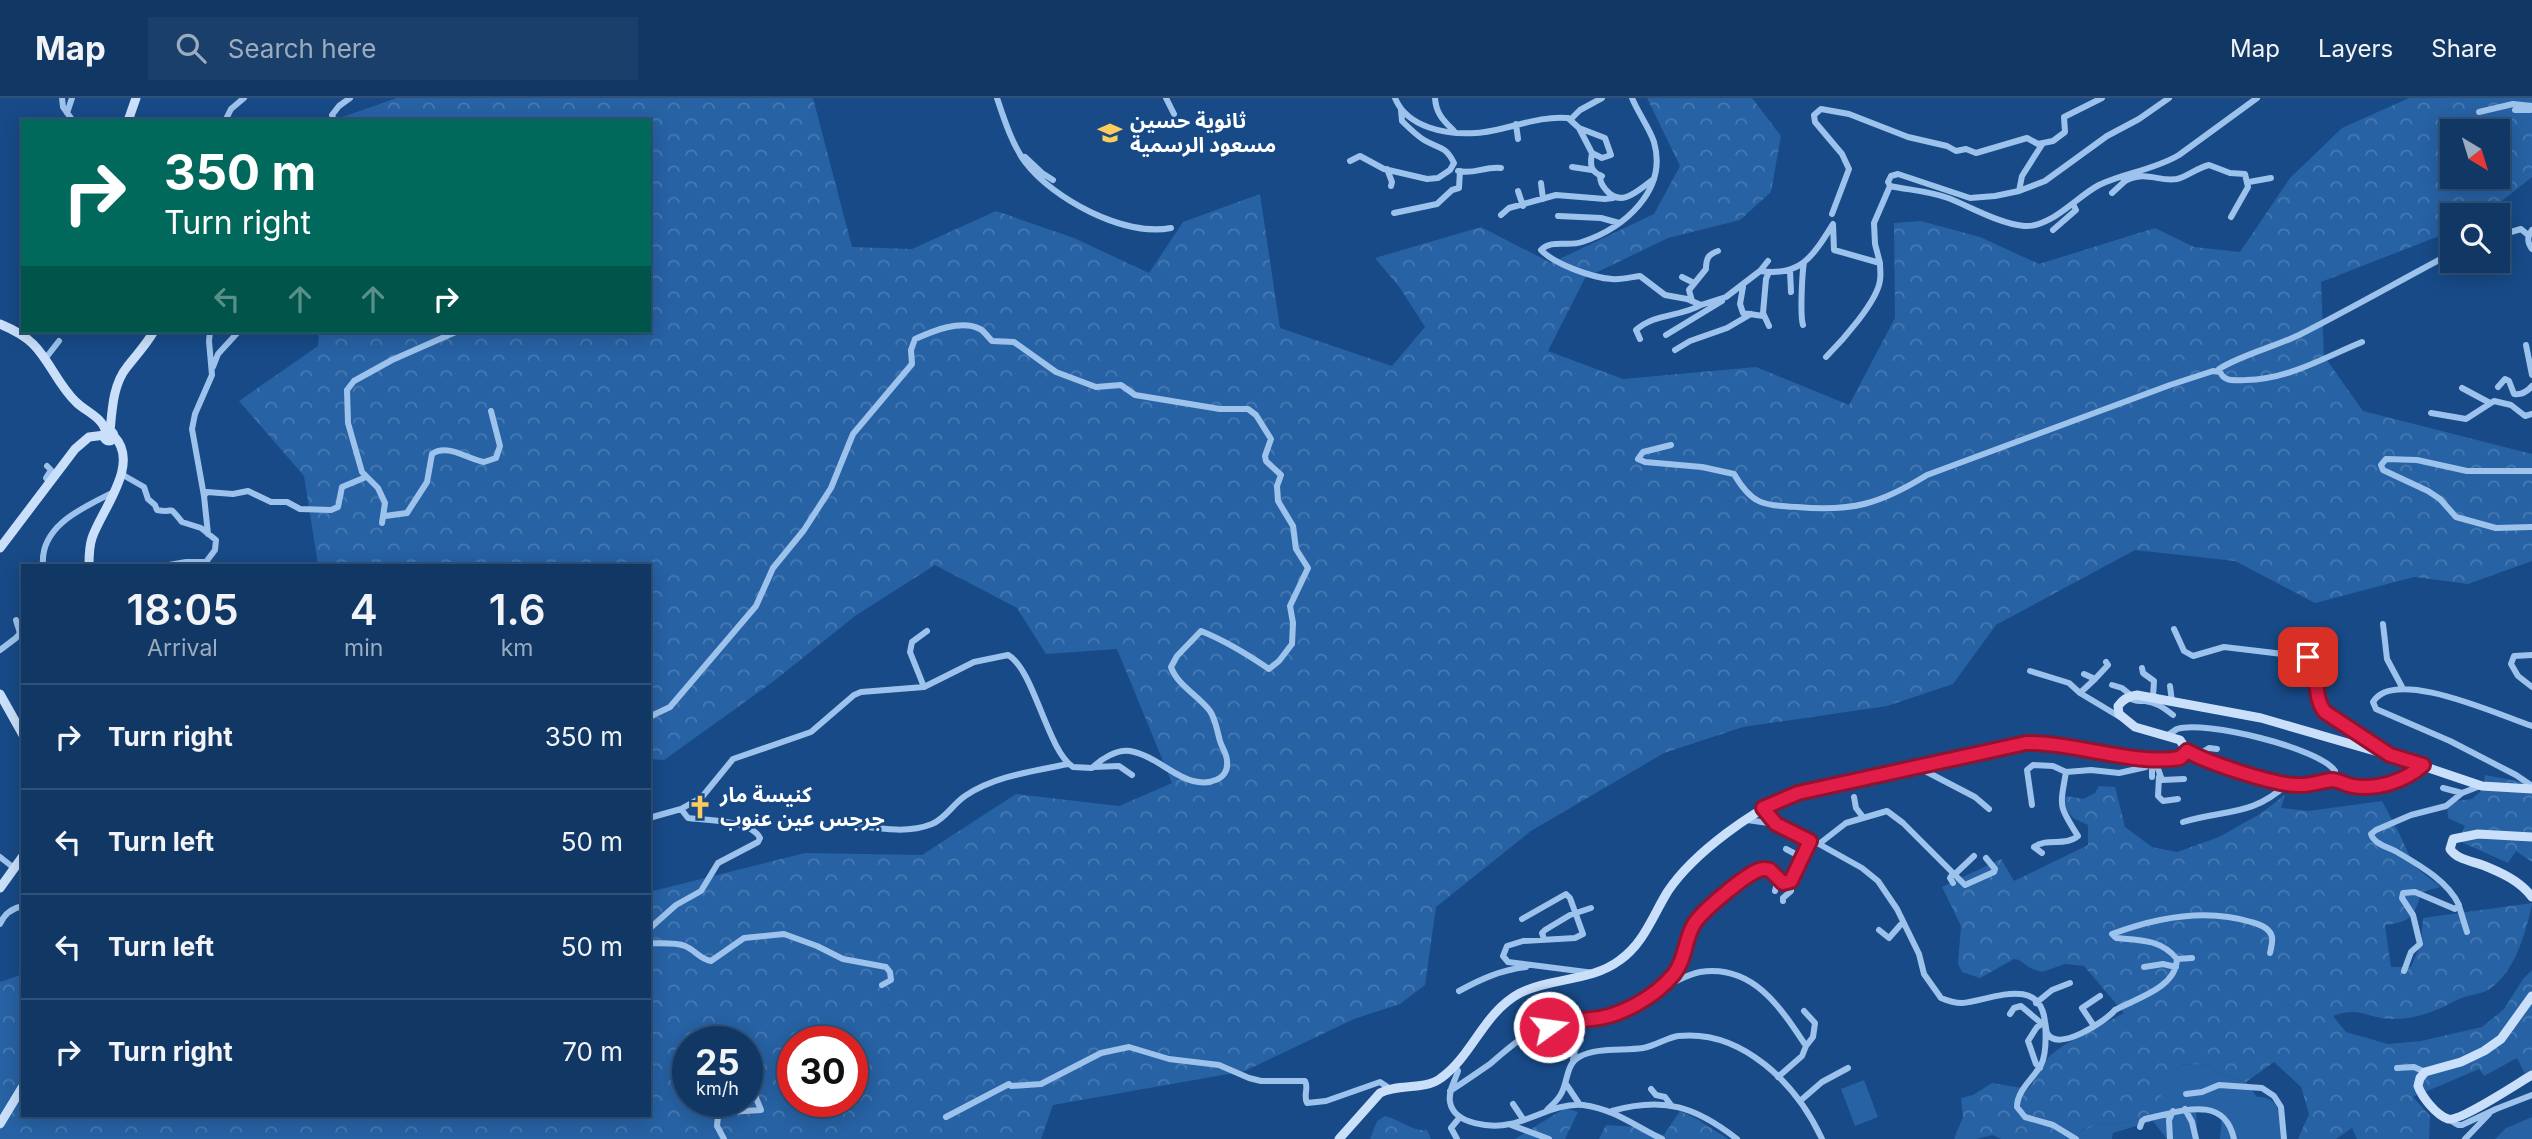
<!DOCTYPE html>
<meta charset="utf-8">
<style>
:root{--surface:#113865;--page:#1a3f6b;--text:#f1f3f6;--muted:#9cacbf;--line:#305279}
body{margin:0;font-family:Inter,"Noto Sans Arabic",sans-serif;background:var(--page);color:var(--text);height:100vh;display:flex;flex-direction:column;font-size:26px;white-space:nowrap}
*{box-sizing:border-box;margin:0}
p{font-size:23px;color:var(--muted)}
.icon{flex:none;width:38px;height:38px;fill:none;stroke:currentColor;stroke-width:2;stroke-linecap:round;stroke-linejoin:round}
.map{position:relative;flex:1;overflow:hidden}
.drawer{position:absolute;left:21px;top:466px;width:630px;height:553px;display:flex;flex-direction:column;background:var(--surface);border-radius:0px;box-shadow:0 4px 18px #0003,0 0 0 2px var(--line)}
.drawer>*{flex:none}
.guide{position:absolute;left:21px;top:21px;width:630px;height:214px;border-radius:0px;box-shadow:0 4px 18px #0003,0 0 0 2px var(--line);background:#00695c;color:#fff;overflow:hidden}
.needle{width:46px;rotate:142deg}
.tools{position:absolute;left:2440px;top:21px;display:grid;gap:14px}
.tools a{display:grid;place-items:center;width:70px;height:70px;border-radius:0px;background:var(--surface);box-shadow:0 4px 18px #0003,0 0 0 2px var(--line);font-size:35px}
.speed{position:absolute;left:672px;top:928px;display:flex;gap:14px;font-size:35px;font-weight:700;text-align:center}
.speed>*{display:grid;place-content:center;width:91px;height:91px;border-radius:50%;background:var(--surface);box-shadow:0 4px 18px #0003,0 0 0 2px var(--line);line-height:1}
.speed small{font-size:18px;font-weight:400}
.speed .limit{border:10px solid #d22;background:#fff;color:#111}
.pin{position:absolute;display:grid;place-items:center;width:60px;height:60px;color:#fff;margin:-30px;border-radius:14px;box-shadow:0 4px 10px #0006}
.me{position:absolute;width:77px;margin:-38px;rotate:76deg;stroke-linejoin:round;filter:drop-shadow(0 0 5px #0008)}
.turn{display:flex;align-items:center;gap:24px;height:147px;padding:0 28px;font-size:32px}
.turn .icon{width:91px;height:91px;stroke-width:2.5}
.turn b{display:block;font-size:49px;line-height:60px}
.lanes{display:flex;align-items:center;height:66px;padding:0 28px;background:#0003;justify-content:center;gap:35px;direction:ltr}
.lanes .off{opacity:.35}
.eta{display:flex;justify-content:space-evenly;align-items:center;height:119px;text-align:center}
.eta b{font-size:42px;font-weight:600;line-height:49px}
ul{padding:0;list-style:none}
li{display:flex;align-items:center;gap:21px;height:105px;padding:0 28px;border-top:2px solid var(--line)}
li div{flex:1}
li b{display:block;font-size:26px}
li em{font-style:normal}
header{display:flex;align-items:center;gap:42px;box-sizing:border-box;height:98px;padding:0 35px;background:var(--surface);border-bottom:2px solid var(--line)}
header strong{font-size:33px}
nav{display:flex;gap:38px;margin-inline-start:auto;font-size:24px}
.search{width:490px;height:63px;background:var(--page);display:flex;align-items:center;gap:18px;box-sizing:border-box;padding:0 24px;border-radius:0px;color:var(--muted);font-size:26px}
.map>svg:first-child{display:block}
.grass{fill:#2762a4}
.forest{fill:url(#forest-crowns);fill-rule:evenodd}
.lines{fill:none;stroke-linecap:round;stroke-linejoin:round}
.street{stroke:#9dc3ed;stroke-width:6}
.secondary{stroke:#cae0fa;stroke-width:9}
.route-casing{stroke:#92132f;stroke-width:18}
.route{stroke:#e11d48;stroke-width:12}
.labels{text-anchor:middle;stroke-width:5;stroke-linejoin:round;paint-order:stroke}
.poi-label{font-size:21px;font-weight:bold;fill:#fff;stroke:#174a87;text-anchor:start}
</style>
<header>
<strong>Map</strong>
<div class="search"><svg class="icon" aria-label="search" viewBox="0 0 24 24"><circle cx="10" cy="10" r="6"/><path d="M15 15l6 6"/></svg>Search here</div>
<nav><a>Map</a><a>Layers</a><a>Share</a></nav>
</header>
<div class="map">
<svg width="2532" height="1041" viewBox="0 0 2532 1041">
<defs>
<pattern id="forest-crowns" width="20" height="18" patternUnits="userSpaceOnUse" patternTransform="scale(1.75)"><rect width="20" height="18" fill="#2762a4"/><path d="M2 6a3 3 0 1 1 6 0M12 15a3 3 0 1 1 6 0" fill="none" stroke="#477ab2"/></pattern>
</defs>
<rect width="100%" height="100%" fill="#174a87"/>
<path class="grass" d="M2184,966l24,1 14,9 24,8 11,15c24,-2 24,23 28,42h-65l2,-24 -26,-3 2,27h-31l-14,-18 -40,12 -1,6h-41l12,-9 22,-7 14,1 20,-5 28,-14 -13,-19z
M1864,982l14,37 -23,9 -14,-37z
M2532,1019v22h-37l11,-11z"/>
<path class="forest" d="M397,0h416l39,149 60,2 84,-38 78,27 75,35 34,-51 77,-28 20,134 112,38 33,-39 -25,-39 -25,-30 106,-31 70,36 103,-49 26,-48 -33,-68h105l29,38 -10,56 -31,28 -72,18 -83,40 -37,73 75,28 133,-12 93,38 46,-87 -1,-95 27,-2 59,16 59,27 116,-36 39,19 46,5 50,-74 52,-50 67,-30h123v79l-48,38h-32v16l-131,51 3,74 39,55 169,43v107l-64,23 -54,-7 -99,26 -80,-42 -100,-11 -139,75 -43,59 -66,22 -144,21 -79,26 -133,78 -95,76 -11,78 -25,19 -46,15 -109,52 -192,34 -12,34h-1041v-157l23,-8v141h626v-223l156,-39 117,2 94,-61 103,12 53,-23 -55,-134 -71,5 -29,-46 -82,-43 -80,51 -81,65 -110,79 -15,-1v-194h-331l-14,-89 -65,-75 79,-55 1,-15h330v-210h-318zM2452,33h45v46h-45zM688,943h59v60h-59zM793,943h59v60h-59z
M2485,677l47,9v78l-16,-11 -8,12 -49,-22 6,-15 -17,-8 -1,-16 25,-3 11,-10z
M2099,688l16,1 10,40 27,20 25,5 42,-15 41,-23 25,-19 -4,13 27,3 74,-10 17,32 15,33 27,21 -20,5c-6,25 -11,30 -36,33l6,42h20l10,-23 2,-26 109,-15v2c-7,29 -17,68 -44,85 -10,5 -21,5 -31,10 -21,11 -42,20 -66,19 -25,-1 -31,-13 -58,-3l13,16 42,12 33,-3 61,-14 22,-18 19,-30 9,-9v109l-3,3 -12,-24 -33,18 -5,-7 -66,28 17,19 -1,23h-72l-5,-11 -16,11h-38l11,-25 -8,-27 -27,-25 -28,20 -24,-8 -14,-9 -24,-1 -30,22 14,19 -29,14 -20,5 -14,-1 -22,7 -12,9h-70l-8,-4 -17,4h-22l9,-22 -2,-19 12,-3 19,-12 36,6c7,-9 12,-18 18,-28 7,-14 62,-39 78,-48l-40,-47 -19,-2 -23,8 -12,-4 -11,-8 -5,-1 -34,19 -18,-6 -4,-8 3,-38 -19,-39 59,-28 13,22 74,-36v-20l-15,-7 -12,-16 5,-6 17,3 12,-6z
M1565,1010l13,4 -13,27h-50z
M1680,1013l17,8 31,20h-129l7,-14 29,2 29,8z
M1385,1018c14,3 28,16 42,14l4,9h-61l7,-18z"/>
<g class="lines">
<path class="street" d="M62,0l1,9 10,14
M997,0c7,21 15,46 28,64 28,37 99,75 146,66
M1166,0l8,16
M1395,0c12,30 52,37 81,35 30,-2 62,-18 92,-15l11,10 26,10 6,17 -9,3 -10,-5 -13,-25
M1435,0c1,16 9,23 19,33
M1632,0c6,15 17,29 22,44 14,49 -30,86 -72,100 -14,5 -31,-3 -41,8 13,14 52,28 71,29 10,1 19,-2 28,-3l25,19 22,4 14,6 25,-8 34,-26c41,6 53,-15 73,-47l1,26 46,13 -5,-19 -1,-21 16,-37c19,4 39,5 58,12 23,9 50,25 76,28 27,2 52,-29 75,-41 25,-12 55,-15 80,-30l78,-57
M2515,12h15
M2479,14l34,-8 19,2
M67,15l5,-15
M1570,22l10,-10 22,-12
M225,23l6,-12 13,-11
M334,23l-2,-6 7,-9 11,-8
M1516,26l2,15
M1592,55c-2,11 -2,19 10,23
M1025,59l17,16 11,7
M1350,63l10,-5 24,13 43,10 11,-1 12,-8 4,-7c-9,-18 -15,-14 -30,-23 -8,-5 -15,-12 -22,-19l-1,-11
M1572,69l20,3
M1387,71l5,13 -1,4
M1458,73c16,4 27,-5 43,-3
M1600,77c0,7 2,10 6,15 16,19 33,-1 48,-11
M2122,79l3,4c21,-11 33,1 52,-2 11,-3 20,-11 32,-14l21,8 15,1 3,13 -17,30
M2249,84l22,-4
M1541,85l2,16
M1890,88l-2,-4 3,-6 7,-2 72,24 25,-2 24,-5 26,-10 62,-45 32,-17 30,-21
M1518,93l5,15
M2019,93l3,-15 21,-33 10,-2 12,-9 -1,-15 38,-19
M2112,95l13,-12
M1394,115l43,-9 15,-14 7,-2 1,-17
M1832,116l17,-45 -7,-15 -27,-32 -1,-7 7,-6 28,5 59,23 39,9 9,5 10,-2 10,4 51,-15 11,6 5,-1
M1501,117l8,-7 47,-13 49,4 8,-1
M1558,118l43,2 18,5
M2053,132l23,-20 -3,-6
M2532,132c-5,7 -5,12 0,19
M2497,138l24,-7 7,6
M1790,172l1,22
M1760,173l8,-10
M1682,179l12,6
M1743,189l-3,17 3,9 20,3
M1692,203l-3,-11 17,-21c0,-10 2,-15 12,-18
M1803,227c-3,-9 -1,-51 1,-63
M1769,228l-6,-13 3,-34 3,-7
M1666,237l56,-34
M1640,241l-4,-9c19,-17 44,-13 65,-25
M2362,244c-39,16 -73,37 -116,38 -12,0 -23,3 -27,-11 22,-14 55,-22 80,-34 51,-26 102,-55 153,-82
M2526,247l6,30
M1675,252l15,-9 37,-13 24,-14
M1826,259c15,-15 52,-56 54,-77 1,-5 0,-11 0,-17
M45,261l14,-18
M213,269l5,-13 21,-23
M2498,289l7,-8 4,2 5,13c8,1 13,-2 18,-8
M2462,290l28,15
M2431,315l35,6 28,-18 17,4 14,11 7,-2
M1671,347l-28,7 -5,7 7,3 57,5 32,7c18,31 29,31 63,33 55,5 83,-3 130,-32l243,-90 43,-14 7,1
M47,368l4,4 -5,8 4,5
M2532,373h-65l-50,-11 -31,-1 -5,6 2,5 45,21 12,8 16,18 40,11 36,-1
M123,377l21,12 4,12 7,6 2,5c21,4 9,-7 25,12l19,6 15,12 -1,10 -9,12h-20l-17,3
M204,398l-12,-67 3,-15 17,-39 -3,-34 1,-10
M385,418l22,-3 20,-31 5,-28c15,-11 36,5 52,8l12,-4 4,-12 -9,-35
M382,425l3,-20 -7,-15 -16,-16 -14,-49 -1,-33 7,-9 38,-21 66,-29
M208,436l-4,-38 3,-4 26,2 15,-3 23,11h16l13,7 31,1 7,-3 4,-20 24,-10
M43,467c-3,-39 39,-57 69,-72
M16,522l4,13
M2383,526l4,35 15,28
M2174,531l10,22 9,5 31,-9 84,10c12,15 6,31 12,47 6,18 50,37 66,48
M0,552l16,-12 7,-9
M2532,557l-18,1 -3,8 7,12 14,11
M2142,570l1,5 11,8 -1,16
M2030,573l39,12 11,10 40,24
M2095,581l13,-14 -2,-3
M2112,587l10,3 10,8
M2170,588l2,16
M924,589l-14,-35 2,-10 15,-11
M2080,595l15,-14 -11,-5
M2127,599c7,4 10,4 18,4 11,1 19,7 28,14
M649,619l21,-10 86,-101 17,-38 31,-38 27,-42 22,-54 59,-70 -1,-14 4,-11c18,-8 46,-20 65,-10 4,2 8,8 12,12l22,1 42,30 40,15 25,-2 14,10 85,14h28l8,6 15,24 -6,17 1,5 15,14 -4,11 1,15 15,25 3,23 12,19 -18,38 3,17 -1,21 -13,17 -10,8c-22,-15 -43,-28 -68,-38l-24,25 -6,11c6,18 28,29 39,44 6,9 7,20 10,30 2,7 7,13 7,20 2,19 -18,24 -34,20 -19,-4 -39,-26 -63,-30 -13,-2 -29,8 -38,17l-19,-1c-26,-17 -39,-98 -65,-112l-34,7 -50,25 -63,5 -7,3 -43,37 -78,27 -31,38 -21,12 -32,9
M2532,628c-31,-10 -138,-60 -159,-24l3,7 74,32 66,34 16,11
M2168,637c2,-1 7,-5 9,-6 27,-9 143,19 158,42v9
M2187,653c23,12 88,35 113,34 11,0 22,-4 32,-5 7,0 14,4 21,6 24,5 52,-5 70,-21
M2197,658l12,-8 8,1
M2157,660v8l5,14 22,-1
M2152,663v16
M1094,669l25,-1 13,9
M1925,669l2,5 48,25 14,12
M2159,679l-1,19 5,5 15,-2
M2443,690l19,5
M1854,699l2,11 7,9
M2032,707l-5,-35 6,-5 20,1 13,6 25,-2 28,3 27,-6 7,-9
M1763,710l13,16
M1747,722l29,4 43,20 43,24 16,13 19,28 22,45 5,20 17,24c7,3 14,5 21,5 27,-2 78,-29 83,19 1,13 2,31 -4,43 -8,14 -24,25 -24,42l8,10 28,8 23,14
M2183,724c41,-13 69,-5 104,-38
M845,726c27,3 60,11 87,0 13,-5 21,-20 33,-28 29,-20 69,-25 103,-32
M1819,746l27,-21 41,-12 16,12 62,62 29,-13 1,-3 -9,-11
M1786,751l17,9
M2042,755l-8,-6c14,-10 31,0 44,-11 -20,-31 -18,-29 -12,-64
M0,759l14,11
M1955,776l19,-18
M1953,785l-3,-5 3,-5
M1775,793l3,-12
M1783,803v-3l8,-7v-10
M2459,808l8,26
M1522,821l44,-25 4,4 13,36 -8,4 -52,3 -16,5 -4,10 5,6 86,11
M0,826c4,-10 13,-16 23,-18
M649,831l27,-24 25,-14 17,-28 40,-21 2,-4c-9,-18 -54,-18 -72,-20l-7,-9
M1879,832l10,8 14,-16
M1544,841l-2,-6 3,-3 25,-15 21,-7
M649,845c11,1 26,-1 36,3 10,4 15,13 26,15l33,-23 40,-4 33,12 26,13 43,8 4,5 1,8 -9,5
M2177,861c-16,-20 -38,-19 -61,-21l-4,-4c43,-16 94,-26 139,-12 8,2 19,6 21,15 1,5 -1,11 -2,16
M2177,861l15,-1
M2144,869l19,-3 13,3
M2404,873l7,-19 9,-8 -7,-29 -11,-17 1,-5 12,-1 40,17 4,-4c-11,-24 -40,-40 -62,-53 -9,-5 -23,-8 -26,-18l5,-4 35,-15 35,-9 16,-13 18,-7
M1664,888c12,-4 24,-12 36,-14 53,-8 81,36 106,74l-4,10 -24,21
M1459,893c22,-12 42,-21 67,-24
M2036,905l16,-13 18,-7
M1804,913l11,12 -2,14 -7,9
M2010,916l4,-6 7,-2 20,17
M2094,928l-12,-18 18,-12
M1520,937l15,-10
M1573,962l2,-10 6,-10
M1454,967l4,6c-3,10 -10,20 -8,31 4,23 42,26 60,22 25,-5 46,-21 73,-19 31,4 52,21 79,34
M2040,970l-4,-4 -8,-23 9,-14 8,-5c1,4 1,8 2,11 11,20 59,-12 68,-23 22,-12 61,-22 62,-51
M2397,970l17,-1 11,5
M1566,986l14,21
M1651,991l5,6 9,2 6,8
M1450,993c14,-9 27,-18 40,-27 12,-10 25,-23 39,-30 44,-19 97,-12 134,-48 24,-22 17,-38 31,-61 7,-14 51,-50 65,-55 5,-2 6,-1 11,0l11,13h8l8,-12 13,-30
M2186,996l16,-2 17,-7 43,3 12,8 7,11 3,32
M1800,1003l22,-19 26,-14
M1513,1006l10,15
M2185,1011l7,13 4,17
M1547,1012c5,-5 11,-10 14,-16 7,-12 5,-30 18,-37 18,-10 44,-6 64,-9 12,-2 23,-10 35,-12 65,-7 119,49 144,103
M1612,1013c52,-15 84,-4 125,28
M946,1019l63,-33 2,2 30,-2 60,-31 28,-6 40,12 50,6 30,13 12,3h44c4,7 -2,14 2,22l19,-2 54,-19 9,6
M2448,1021l10,6h4l34,-16 36,-14
M1511,1027l38,14
M2140,1029l2,-6 3,-2c32,-6 79,-27 89,20
M724,1041l-7,-13 1,-10 10,-4 33,-2 -7,-17 -7,-6
M1457,1041l-6,-11 9,-11
M2170,1041l-1,-19 4,-9
M2465,1041l24,-25"/>
<path class="secondary" d="M128,23l8,-23
M0,226c12,5 24,11 33,20 17,17 25,41 43,58 10,10 27,15 30,31
M104 338a5 5 0 1 1 10 0a5 5 0 1 1-10 0Z
M110,334c2,-22 3,-48 17,-65 10,-13 19,-22 27,-36
M0,450l75,-99 14,-12 16,-2
M89,467c0,-9 0,-18 3,-27 10,-29 49,-74 22,-102
M0,596l23,41
M2532,739l-54,-3 -25,5 -3,10c7,11 23,12 35,17 17,7 35,15 47,31
M0,790l23,-32
M2532,898l-31,43 -17,12 -23,11 -36,10 -5,6 -2,8c4,11 18,29 30,33 12,3 70,-36 84,-44
M0,1026l23,-38
M1339,1041l41,-46c19,-10 44,-2 61,-15 32,-23 42,-65 79,-85 32,-16 71,-11 100,-33 24,-17 33,-45 48,-69 25,-37 87,-84 130,-98l228,-50c48,-1 109,23 154,15l7,-7 -7,-11 -45,-13 -16,-13 -1,-8c5,-7 11,-10 19,-11l124,23 138,40 83,28 50,3"/>
</g>
<g class="lines">
<g class="route-casing">
<path id="route" d="M1549,929c18,-6 24,-6 42,-8 30,-2 65,-23 83,-45 12,-15 10,-33 20,-50 8,-13 51,-49 65,-54 5,-2 6,-1 11,0l13,13 8,-2 19,-40 -34,-17 -13,-16 35,-15 228,-50c48,-1 110,23 154,15l7,-7c22,12 89,35 113,34 11,0 22,-4 32,-5 7,0 14,5 21,6 25,4 52,-5 70,-21l-33,-10 -65,-43c-13,-15 -4,-39 -17,-55"/>
</g>
<use href="#route" class="route"/>
</g>
<defs>
<g id="school-bare" transform="scale(1.89)"><path d="M0-5L7-2L0 1L-7-2ZM-4 1L0 2.5L4 1V4Q0 6-4 4Z" fill="#ffcb5a" stroke="#174a87" stroke-width="2.5" paint-order="stroke"/></g>
<g id="church-bare" transform="scale(1.89)"><path d="M-1.2-6h2.4v3.5h3.3v2.4h-3.3V6h-2.4V-.1h-3.3v-2.4h3.3Z" fill="#ffcb5a" stroke="#174a87" stroke-width="2.5" paint-order="stroke"/></g>
</defs>
<g fill-rule="evenodd">
<use href="#school-bare" x="1110" y="35"/>
<use href="#church-bare" x="700" y="709"/>
</g>
<g class="labels">
<g class="poi-label">
<text x="1130" y="30">ثانوية حسين<tspan x="1130" dy="24">مسعود الرسمية</tspan></text>
<text x="720" y="704">كنيسة مار<tspan x="720" dy="24">جرجس عين عنوب</tspan></text>
</g>
</g>
</svg>
<div class="tools">
<a><svg class="needle" viewBox="-14 -14 28 28"><path d="M0-13l5 13h-10z" fill="#e53935"/><path d="M0 13l5-13h-10z" fill="#9cacbf"/></svg></a>
<a><svg class="icon" aria-label="search" viewBox="0 0 24 24"><circle cx="10" cy="10" r="6"/><path d="M15 15l6 6"/></svg></a>
</div>
<div class="speed"><div>25<small>km/h</small></div><div class="limit">30</div></div>
<div class="pin" style="left:2308px;top:559px;background:#d93025"><svg class="icon" aria-label="arrive" viewBox="0 0 24 24"><path d="M6 21V4h12l-3 4 3 4H6"/></svg></div>
<svg class="me" style="left:1549px;top:929px" viewBox="-20 -20 40 40"><circle r="17" fill="#e11d48" stroke="#fff" stroke-width="3"/><path d="M0-11L8 9 0 5-8 9z" fill="#fff"/></svg>
<div class="guide">
<div class="turn"><svg class="icon" aria-label="right" viewBox="0 0 24 24"><path d="M7 20v-9h11M14 6l5 5-5 5"/></svg><div><b>350 m</b>Turn right</div></div>
<div class="lanes"><svg class="icon off" aria-label="left" viewBox="0 0 24 24"><path d="M17 20v-9H6M10 6l-5 5 5 5"/></svg><svg class="icon off" aria-label="ahead" viewBox="0 0 24 24"><path d="M12 20V5M6 11l6-6 6 6"/></svg><svg class="icon off" aria-label="ahead" viewBox="0 0 24 24"><path d="M12 20V5M6 11l6-6 6 6"/></svg><svg class="icon" aria-label="right" viewBox="0 0 24 24"><path d="M7 20v-9h11M14 6l5 5-5 5"/></svg></div>
</div>
<section class="drawer">
<div class="eta">
<div><b>18:05</b><p>Arrival</p></div>
<div><b>4</b><p>min</p></div>
<div><b>1.6</b><p>km</p></div>
</div>
<ul>
<li><svg class="icon" aria-label="right" viewBox="0 0 24 24"><path d="M7 20v-9h11M14 6l5 5-5 5"/></svg><div><b>Turn right</b></div><em>350 m</em></li>
<li><svg class="icon" aria-label="left" viewBox="0 0 24 24"><path d="M17 20v-9H6M10 6l-5 5 5 5"/></svg><div><b>Turn left</b></div><em>50 m</em></li>
<li><svg class="icon" aria-label="left" viewBox="0 0 24 24"><path d="M17 20v-9H6M10 6l-5 5 5 5"/></svg><div><b>Turn left</b></div><em>50 m</em></li>
<li><svg class="icon" aria-label="right" viewBox="0 0 24 24"><path d="M7 20v-9h11M14 6l5 5-5 5"/></svg><div><b>Turn right</b></div><em>70 m</em></li>
</ul>
</section>
</div>
